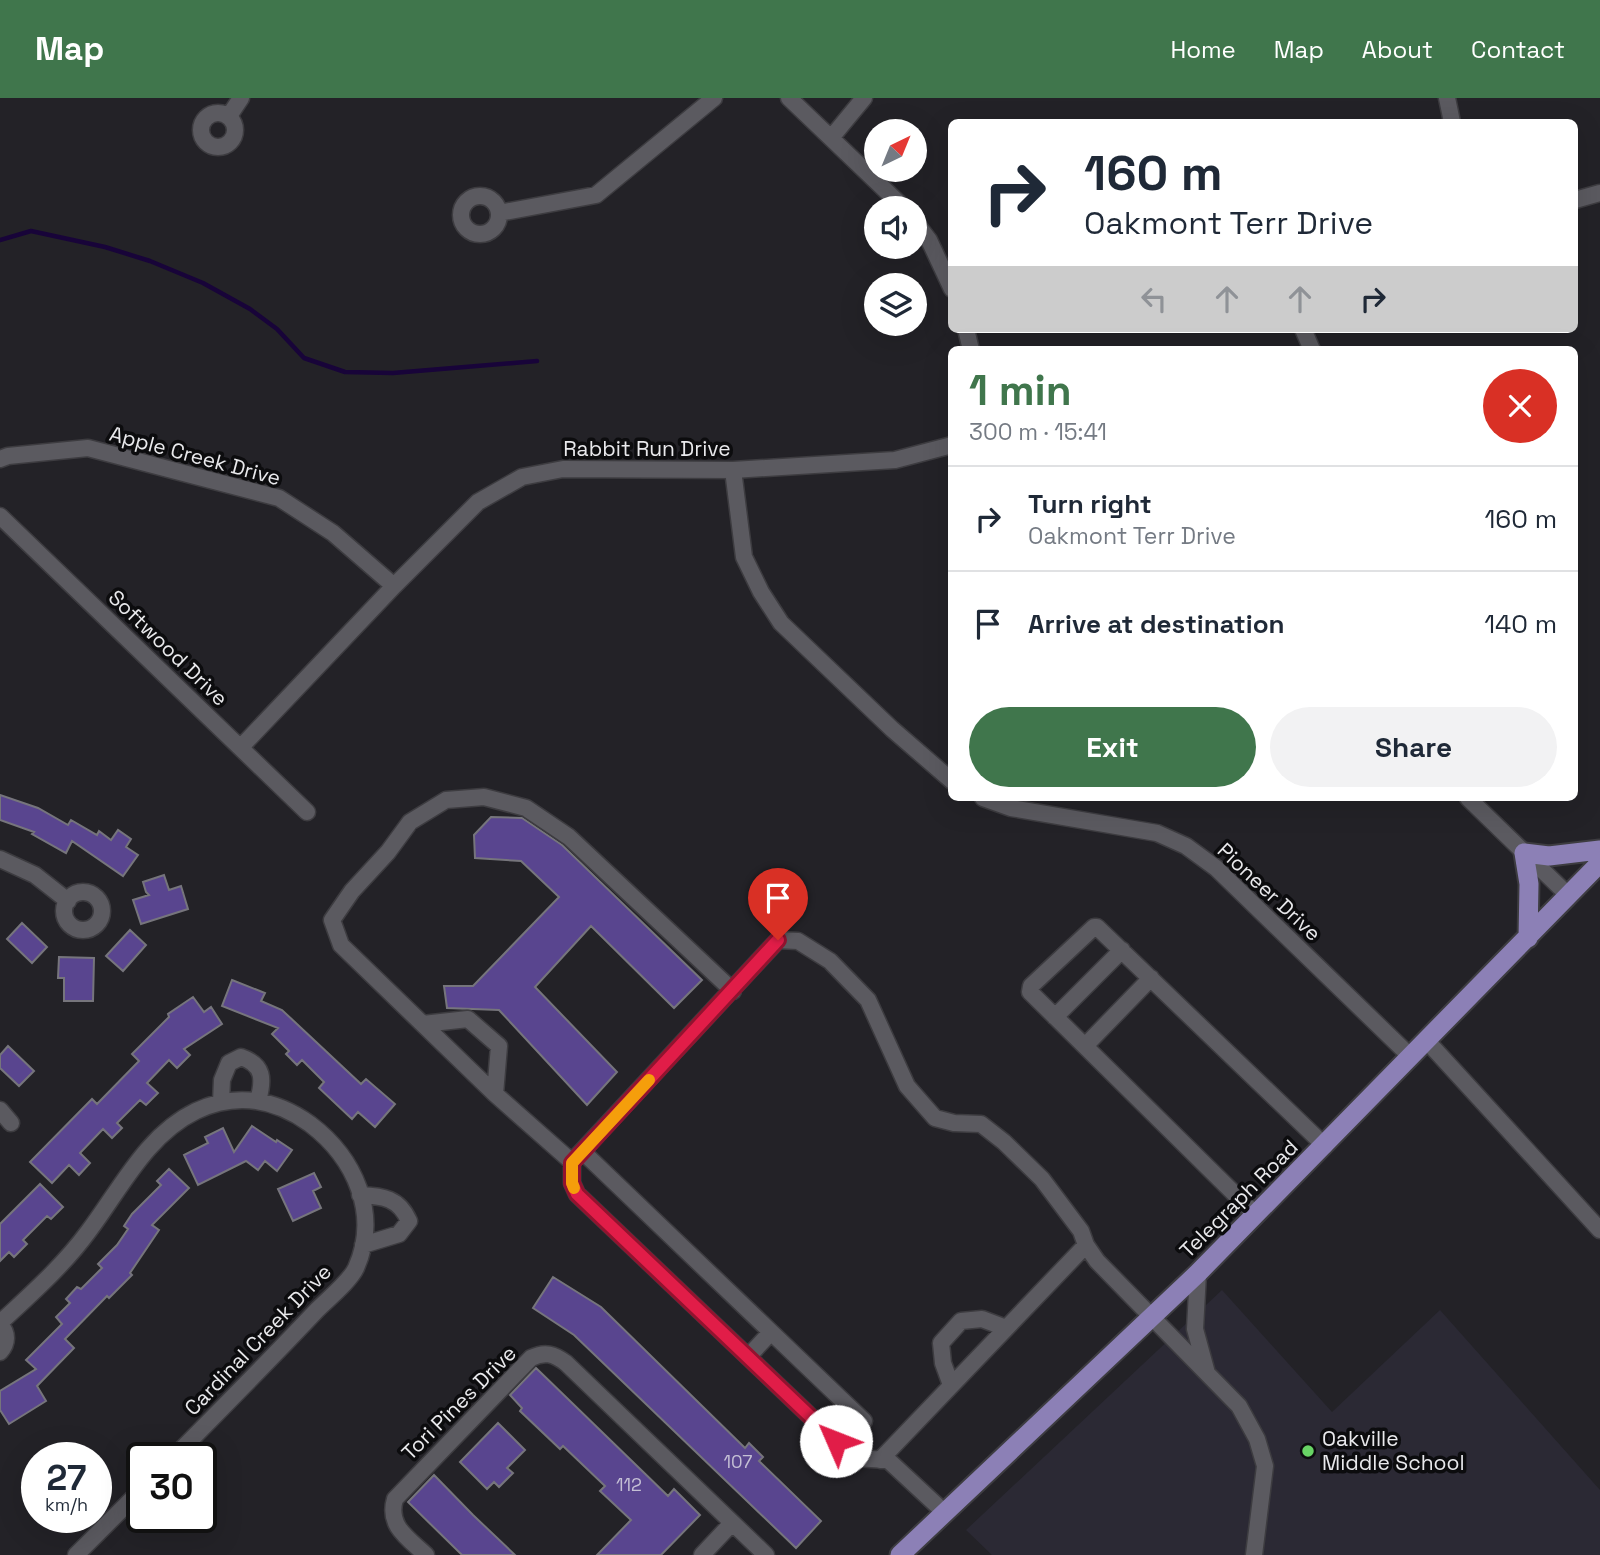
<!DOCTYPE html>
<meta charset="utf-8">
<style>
:root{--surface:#fff;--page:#f2f2f3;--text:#1f2937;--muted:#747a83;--line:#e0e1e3;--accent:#40764c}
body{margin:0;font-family:"Space Grotesk",sans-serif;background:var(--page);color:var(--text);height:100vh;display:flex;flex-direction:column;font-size:26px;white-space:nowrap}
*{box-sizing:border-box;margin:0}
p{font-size:23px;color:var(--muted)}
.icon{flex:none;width:38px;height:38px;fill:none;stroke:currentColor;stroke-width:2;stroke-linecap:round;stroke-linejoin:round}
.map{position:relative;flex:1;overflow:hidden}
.sheet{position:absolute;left:948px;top:248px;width:630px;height:455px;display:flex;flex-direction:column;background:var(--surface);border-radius:10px;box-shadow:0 7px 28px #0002}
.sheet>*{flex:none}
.banner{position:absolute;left:948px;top:21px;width:630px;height:214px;border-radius:10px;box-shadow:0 7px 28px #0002;background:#fff;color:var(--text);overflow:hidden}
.needle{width:46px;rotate:43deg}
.fabs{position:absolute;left:864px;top:21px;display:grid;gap:14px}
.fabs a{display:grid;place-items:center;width:63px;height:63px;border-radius:50%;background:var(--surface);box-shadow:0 7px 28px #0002;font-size:35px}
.speed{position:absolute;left:21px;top:1344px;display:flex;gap:14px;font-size:35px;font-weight:700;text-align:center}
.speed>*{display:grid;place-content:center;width:91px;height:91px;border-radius:50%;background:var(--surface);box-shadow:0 7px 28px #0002;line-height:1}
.speed small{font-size:18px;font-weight:400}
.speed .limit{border:4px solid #111;border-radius:10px;background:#fff;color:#111}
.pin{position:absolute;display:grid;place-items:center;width:60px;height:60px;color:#fff;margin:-72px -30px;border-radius:50% 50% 50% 0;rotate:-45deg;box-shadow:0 0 7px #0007}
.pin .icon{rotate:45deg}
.me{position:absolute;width:77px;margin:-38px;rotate:314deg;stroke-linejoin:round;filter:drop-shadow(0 0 5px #0008)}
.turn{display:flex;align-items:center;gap:24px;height:147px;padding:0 21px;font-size:32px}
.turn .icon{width:91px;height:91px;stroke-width:2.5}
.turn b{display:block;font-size:49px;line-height:60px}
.lanes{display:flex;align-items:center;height:66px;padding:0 21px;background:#0003;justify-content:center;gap:35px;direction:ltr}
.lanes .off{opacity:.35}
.round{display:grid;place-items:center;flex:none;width:74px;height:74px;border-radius:37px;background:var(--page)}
.headline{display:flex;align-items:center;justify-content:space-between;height:119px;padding:0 21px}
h1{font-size:42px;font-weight:800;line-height:52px;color:var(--accent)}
.button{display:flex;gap:14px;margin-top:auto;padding:14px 21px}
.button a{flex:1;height:80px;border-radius:42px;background:var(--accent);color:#fff;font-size:28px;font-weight:800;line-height:80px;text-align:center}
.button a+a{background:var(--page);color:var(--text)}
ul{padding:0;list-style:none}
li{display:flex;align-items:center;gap:21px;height:105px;padding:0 21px;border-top:2px solid var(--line)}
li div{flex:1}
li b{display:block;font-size:26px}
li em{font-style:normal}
header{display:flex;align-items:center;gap:42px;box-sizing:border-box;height:98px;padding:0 35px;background:var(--accent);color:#fff}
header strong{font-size:33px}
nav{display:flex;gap:38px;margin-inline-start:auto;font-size:24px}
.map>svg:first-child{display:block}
.built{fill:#2b2934}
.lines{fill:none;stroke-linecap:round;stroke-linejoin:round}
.stream{stroke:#180439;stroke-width:4.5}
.building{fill:#59458f;stroke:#76757c;stroke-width:2}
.minor-casing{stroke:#3d3c40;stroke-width:19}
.major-casing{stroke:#3d3c40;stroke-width:23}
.minor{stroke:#5b5a60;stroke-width:16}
.major{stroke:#8c80b6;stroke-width:19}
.route-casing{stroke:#92132f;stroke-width:18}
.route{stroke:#e11d48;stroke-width:12}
.slow{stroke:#f59e0b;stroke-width:12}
.poi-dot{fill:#68d465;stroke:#0c0c0e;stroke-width:2.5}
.labels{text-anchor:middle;stroke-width:7;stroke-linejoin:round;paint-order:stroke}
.number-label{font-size:18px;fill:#c5c0d5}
.street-label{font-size:21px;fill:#e9e9ec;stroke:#0c0c0e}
.poi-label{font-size:21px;fill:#e9e9ec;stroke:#0c0c0e;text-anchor:start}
</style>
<header>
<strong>Map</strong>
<nav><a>Home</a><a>Map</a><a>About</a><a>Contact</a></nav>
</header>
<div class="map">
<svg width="1600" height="1457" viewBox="0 0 1600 1457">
<rect width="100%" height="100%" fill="#232227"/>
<path class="built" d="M1222,1192l110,122 108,-102 160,180v65h-608l-26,-25z"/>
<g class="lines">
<path class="stream" d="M0,142l31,-9 74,16 45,14 53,22 47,26 27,20 27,29 41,14 48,1 144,-12"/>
</g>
<path class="building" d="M0,697l38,13 30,17 3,-5 26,15 2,-4 12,9 7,-10 13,9 -5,8 12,8 -15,21 -51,-35 -6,12 -34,-19 2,-2 -34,-12z
M491,719l31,1 40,27 140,135 -28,28 -83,-82 -56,61 82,85 -30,33 -88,-95 -52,-2 -3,-22h29l86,-89 -38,-36 -46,-3 -1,-23z
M164,777l5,15 12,-4 7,23 -47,15 -8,-24 16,-5 -3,-3 -3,-10z
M22,825l25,24 -15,16 -25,-24z
M130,832l16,15 -23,26 -17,-15z
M59,859l35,1 -1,43h-29v-23h-6z
M232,882l33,13 -4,8 21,9 79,74 5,-5 29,25 -20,23 -17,-15 -6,7 -33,-31 5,-6 -22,-22 -5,5 -11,-11 3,-3 -17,-17 6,-6 -56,-22z
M193,899l11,15 7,-5 11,17 -38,25 6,6 -13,13 -8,-8 -22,23 11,10 -12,12 -6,-5 -23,23 5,5 -10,10 -9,-9 -23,24 10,10 -11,12 -10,-10 -17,18 -22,-21 62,-63 5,5 42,-43 -7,-7 37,-37 -1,-3z
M8,948l26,25 -15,15 -19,-18v-13z
M252,1028l24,16 1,-2 15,10 -15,21 -12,-10 -7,9 -12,-9 -48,24 -14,-30 24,-12 -3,-6 18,-9 11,24z
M169,1071l20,19 -37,37 7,5 -29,43 2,2 -23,23 -2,-2 -42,43 9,9 -37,38 9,15 -37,23 -9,-14v-19l36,-22 -10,-9 36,-36 -6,-7 14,-14 -4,-4 11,-12 4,2 21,-21 -4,-4 19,-19 11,-16 -4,-3 8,-12 29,-29 -4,-4z
M314,1075l7,14 -8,4 8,17 -28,13 -15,-32z
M40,1086l23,23 -12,12 -4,-3 -24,24 4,4 -13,13 -5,-5 -9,9v-37z
M553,1179l48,30 144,141 4,-5 14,14 -4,4 62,60 -25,27 -222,-213 -41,-27z
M536,1270l132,128 6,-7 26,26 -39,40h-64l34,-35 -31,-29 5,-5 -42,-40 -3,3 -40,-38 2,-3 -12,-13z
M498,1325l27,27 -18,18 6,5 -14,14 -5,-5 -7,7 -27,-27z
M434,1377l39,40 42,40h-53l-54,-53z"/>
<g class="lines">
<g class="minor-casing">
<path id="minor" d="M789,0l115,110
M1447,0l5,24
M201 32a17 17 0 1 1 34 0a17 17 0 1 1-34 0Z
M229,18l12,-18
M831,40l33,-40
M461 117a19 19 0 1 1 38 0a19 19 0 1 1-38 0Z
M1575,102l25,-7
M499,115l97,-18 118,-97
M915,124l14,18 23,49
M966,231l5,21
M1303,231l9,21
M0,361l8,-3 80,-8 191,50 54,35 61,53
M733,372l11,87 17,35 20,31 111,106 60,52
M0,418l307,296
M241,649l153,-161 84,-84 44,-25 41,-8 170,1 162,-10 57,-15
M983,700l28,10 146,25 29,13 30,22 195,189
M1468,700l101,98
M0,761l35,16 33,26
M64 813a19 19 0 1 1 38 0a19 19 0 1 1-38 0Z
M1055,919l67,-67
M423,926l45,-5 31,27 -4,48
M1427,943l173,189
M1085,948l66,-68
M221,1004l1,-22 7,-17 12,-6c23,8 23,22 17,44
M0,1012l11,13
M582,1053l282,270
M572,1064l-77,-68 -154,-149 -9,-25 20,-29 36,-39 22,-30 36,-22 38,-3 42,11 43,29 164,154
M360,1097c23,1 39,3 49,26l-10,13 -36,11
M1256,1117l-226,-223 1,-6 63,-59h3l228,219
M1198,1175l-3,56 12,44
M0,1225c31,-29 63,-57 88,-91 32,-42 58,-97 108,-121 40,-19 79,-12 114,13 45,34 70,90 46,144 -6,13 -28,31 -39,42 -47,50 -96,99 -144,148
M0,1226c8,9 8,19 0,28
M748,1259l23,-25
M951,1287l-8,-22 -2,-20 20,-22 21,-2 24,9
M880,1362l206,-215
M944,1414l-56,-52 -34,-2 -277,-264 -5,-11v-21l206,-222 20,1 32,20 38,39 39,86 28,32 19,5 27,1 23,18 38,37 39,52 5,14 11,16 142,145 18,33 8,27 -11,89
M76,1457l66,-66
M426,1457c-18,-17 -39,-29 -31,-56l136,-141c14,-7 23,-4 35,5l200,192
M702,1457l30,-32"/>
</g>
<g class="major-casing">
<path id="major" d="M1528,840l1,-54 -5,-31 25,3 51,-6
M900,1457l298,-282 402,-410"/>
</g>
<use href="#minor" class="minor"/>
<use href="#major" class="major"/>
</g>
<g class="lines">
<g class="route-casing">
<path id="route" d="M778,842l-206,223v20l5,11 259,247"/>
</g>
<use href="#route" class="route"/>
<path class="slow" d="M574,1090l-2,-5v-20l77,-83"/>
</g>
<circle class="poi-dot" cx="1308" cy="1353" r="7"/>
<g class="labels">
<g class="number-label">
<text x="738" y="1370">107</text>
<text x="629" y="1393">112</text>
</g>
<g class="street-label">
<text x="647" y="358">Rabbit Run Drive</text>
<text transform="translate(195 358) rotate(15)" y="7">Apple Creek Drive</text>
<text transform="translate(168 550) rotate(44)" y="7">Softwood Drive</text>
<text transform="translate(1269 794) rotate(43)" y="7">Pioneer Drive</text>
<text transform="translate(1239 1101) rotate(-45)" y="7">Telegraph Road</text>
<text transform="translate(258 1242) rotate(-46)" y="7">Cardinal Creek Drive</text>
<text transform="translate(459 1305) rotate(-45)" y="7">Tori Pines Drive</text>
</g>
<g class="poi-label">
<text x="1322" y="1348">Oakville<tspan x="1322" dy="24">Middle School</tspan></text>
</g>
</g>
</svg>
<div class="fabs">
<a><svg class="needle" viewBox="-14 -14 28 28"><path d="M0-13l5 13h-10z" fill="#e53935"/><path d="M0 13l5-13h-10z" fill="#747a83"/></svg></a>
<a><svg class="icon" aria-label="sound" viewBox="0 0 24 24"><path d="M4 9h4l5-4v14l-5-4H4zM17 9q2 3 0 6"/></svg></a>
<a><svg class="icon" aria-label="layers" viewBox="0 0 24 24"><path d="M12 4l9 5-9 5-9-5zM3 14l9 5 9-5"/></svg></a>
</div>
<div class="speed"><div>27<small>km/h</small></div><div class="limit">30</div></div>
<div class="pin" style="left:778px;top:842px;background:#d93025"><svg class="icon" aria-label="arrive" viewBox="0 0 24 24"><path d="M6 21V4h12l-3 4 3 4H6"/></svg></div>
<svg class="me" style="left:836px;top:1343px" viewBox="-20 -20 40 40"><circle r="19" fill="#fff"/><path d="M0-13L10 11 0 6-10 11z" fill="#e11d48"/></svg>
<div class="banner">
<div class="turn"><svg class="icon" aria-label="right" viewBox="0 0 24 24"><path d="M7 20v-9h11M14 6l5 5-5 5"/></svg><div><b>160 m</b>Oakmont Terr Drive</div></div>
<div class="lanes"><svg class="icon off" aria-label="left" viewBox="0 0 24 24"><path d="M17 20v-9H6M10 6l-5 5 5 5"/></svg><svg class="icon off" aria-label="ahead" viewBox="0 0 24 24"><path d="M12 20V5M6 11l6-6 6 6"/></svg><svg class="icon off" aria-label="ahead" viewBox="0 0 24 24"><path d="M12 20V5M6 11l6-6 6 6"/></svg><svg class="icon" aria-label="right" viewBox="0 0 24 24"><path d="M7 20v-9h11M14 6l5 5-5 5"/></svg></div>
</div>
<section class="sheet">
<div class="headline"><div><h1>1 min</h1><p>300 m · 15:41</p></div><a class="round" style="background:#d93025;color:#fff"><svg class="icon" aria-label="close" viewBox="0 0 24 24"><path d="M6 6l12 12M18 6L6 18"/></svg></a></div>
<ul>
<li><svg class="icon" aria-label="right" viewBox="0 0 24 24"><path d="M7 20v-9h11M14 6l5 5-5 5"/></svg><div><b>Turn right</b><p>Oakmont Terr Drive</p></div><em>160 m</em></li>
<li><svg class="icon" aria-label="arrive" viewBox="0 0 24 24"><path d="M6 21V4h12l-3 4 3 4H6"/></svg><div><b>Arrive at destination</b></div><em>140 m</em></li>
</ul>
<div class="button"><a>Exit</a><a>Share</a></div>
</section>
</div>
